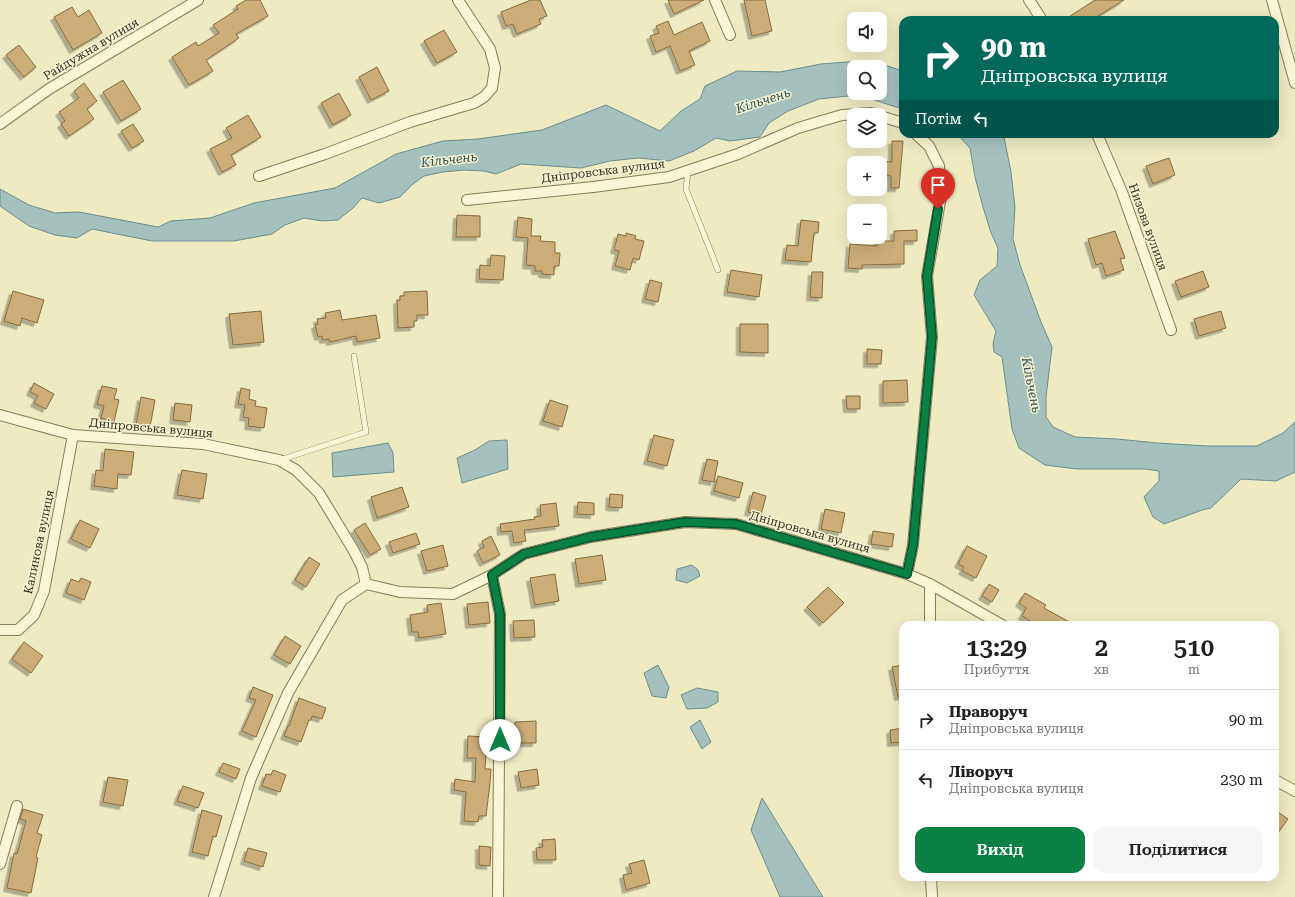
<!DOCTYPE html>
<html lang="uk">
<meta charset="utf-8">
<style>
:root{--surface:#fff;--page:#f6f6f6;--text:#222;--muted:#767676;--line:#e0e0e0;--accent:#0b8043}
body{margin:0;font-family:"Roboto Serif",serif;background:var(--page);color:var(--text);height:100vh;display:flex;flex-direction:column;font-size:15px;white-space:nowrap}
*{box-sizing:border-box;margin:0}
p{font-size:13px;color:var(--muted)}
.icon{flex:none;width:22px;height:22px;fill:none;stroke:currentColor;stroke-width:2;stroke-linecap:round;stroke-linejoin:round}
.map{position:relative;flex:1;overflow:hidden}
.sheet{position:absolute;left:899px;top:621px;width:380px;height:260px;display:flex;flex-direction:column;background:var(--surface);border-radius:12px;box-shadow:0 4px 16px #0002}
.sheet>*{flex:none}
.banner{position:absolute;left:899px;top:16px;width:380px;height:122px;border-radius:12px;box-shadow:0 4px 16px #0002;background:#00695c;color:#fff;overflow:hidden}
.tools{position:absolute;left:847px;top:12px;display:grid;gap:8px}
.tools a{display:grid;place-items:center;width:40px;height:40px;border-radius:8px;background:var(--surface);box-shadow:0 4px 16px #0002;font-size:20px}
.pin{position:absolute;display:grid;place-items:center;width:34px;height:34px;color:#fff;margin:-41px -17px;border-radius:50% 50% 50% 0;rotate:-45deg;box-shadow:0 0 4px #0007}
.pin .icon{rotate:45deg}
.me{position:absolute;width:44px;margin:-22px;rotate:0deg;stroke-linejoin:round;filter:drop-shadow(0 0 3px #0008)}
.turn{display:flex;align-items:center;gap:14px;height:84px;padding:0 16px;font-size:18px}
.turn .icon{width:52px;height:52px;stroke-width:2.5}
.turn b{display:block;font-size:28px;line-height:34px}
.then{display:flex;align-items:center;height:38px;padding:0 16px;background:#0003;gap:8px;font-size:15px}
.eta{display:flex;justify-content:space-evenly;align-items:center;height:68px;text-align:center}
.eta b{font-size:24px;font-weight:600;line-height:28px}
.action{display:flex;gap:8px;margin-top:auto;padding:8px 16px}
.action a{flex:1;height:46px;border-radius:12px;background:var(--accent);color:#fff;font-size:16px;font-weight:600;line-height:46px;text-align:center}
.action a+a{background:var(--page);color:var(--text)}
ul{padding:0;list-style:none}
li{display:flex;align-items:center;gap:12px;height:60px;padding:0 16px;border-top:1px solid var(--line)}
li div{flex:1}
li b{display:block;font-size:15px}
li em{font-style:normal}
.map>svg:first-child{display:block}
.water{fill:#a5c1be;stroke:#6c8f8d;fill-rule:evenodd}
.building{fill:#ccad78;stroke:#876b3f;filter:url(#shadow)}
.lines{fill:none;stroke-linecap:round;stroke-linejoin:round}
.lane-casing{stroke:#887c59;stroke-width:6}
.street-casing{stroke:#887c59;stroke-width:12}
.lane{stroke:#f9f6d5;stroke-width:5}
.street{stroke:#f9f6d5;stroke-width:10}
.route-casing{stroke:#07532c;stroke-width:10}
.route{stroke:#0b8043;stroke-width:7}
.labels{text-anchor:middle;stroke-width:3;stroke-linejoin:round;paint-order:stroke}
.street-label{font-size:12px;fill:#38301e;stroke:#f5f3d2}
.water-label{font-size:13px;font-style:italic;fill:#2d5157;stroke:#f5f3d2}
</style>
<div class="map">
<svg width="1295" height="897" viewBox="0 0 1295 897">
<defs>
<filter id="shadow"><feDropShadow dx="-3.5" dy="3.5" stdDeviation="0" flood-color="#0004"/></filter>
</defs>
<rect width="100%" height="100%" fill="#eeeac2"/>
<path class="water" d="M859,61l19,2 25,8v37l-7,-1 -37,-12 -40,4 -31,12 -19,12 -9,14 -30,4 -14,-3 -22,13 -25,10 -31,-3 -28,3 -29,7 -60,-4 -25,10 -12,-3 -20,-1 -21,2 -19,4 -11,8 -13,13 -21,6 -17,-5 -9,10 -15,12 -16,1 -18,-3 -19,7 -13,9 -38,7h-82l-60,-12 -15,9 -22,-3 -26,-9 -29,-20v-17l29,16 26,8 24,-1 79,15 13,-6 39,-3 44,-15 81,-15 61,-34 47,-13 35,-2 64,-9 64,-25 54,26 21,-20 19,-12 5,-13 32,-15 43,1 41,-8zM854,67h26v26h-26z
M957,134h45l2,3 7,35 4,35 -2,32 7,26 21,57 11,25 -6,50v20l7,10 22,10 42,2 40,4 50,3h50l26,-13 12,-11v50l-19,9 -35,-2 -30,29 -9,2 -38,14 -11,-7 -9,-20 15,-16v-10l-14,-2h-68l-32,-4 -26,-17 -7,-19 -10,-72 -8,-5 -1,-8 3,-13 -22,-36 6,-15 17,-14 1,-18 -7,-15 -8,-26 -8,-30 -5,-29z
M507,440l1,29 -46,14 -5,-25 18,-8 14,-9z
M388,443l5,10 1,19 -61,5 -1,-24z
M692,565l6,5 2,6 -13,7 -11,-3 1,-11z
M658,665l11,22 -3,11 -14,-2 -8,-23z
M697,688l21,4v10l-11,6 -20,1 -6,-14z
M700,720l11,22 -9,7 -12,-22z
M762,798l61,99h-43l-29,-67z"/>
<path class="building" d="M246,0h14l8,16 -32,18 3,4 -33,22 7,11 -24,14 -17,-28 24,-15 2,4 21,-13 -6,-8 25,-16 -2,-3z
M531,0h9l7,16 -8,3 2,5 -24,10 -4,-10 -7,2 -5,-14z
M668,0h36l-30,14z
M744,0h21l7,31 -20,5z
M1095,0h29l-32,20h-28z
M72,7l6,10 11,-7 13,23 -29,17 -19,-33z
M668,21l6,14 28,-13 8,19 -21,10 6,14 -15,6 -10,-25 -14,6 -6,-16 9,-3 -3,-7z
M444,30l13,22 -20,11 -13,-22z
M19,45l17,22 -12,10 -18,-22z
M377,67l12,24 -18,9 -12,-23z
M123,80l18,29 -20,12 -18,-29z
M84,83l13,18 -10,8 7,10 -25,17 -8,-12 4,-3 -6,-9 20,-14 -5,-7z
M339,93l12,22 -18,10 -12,-22z
M248,115l13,22 -30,18 5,10 -14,7 -12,-23 22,-11 -6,-10z
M133,124l11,17 -12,7 -11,-17z
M892,141h11l-4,47h-8v-12l-11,-1v-14l12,1z
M1169,158l6,17 -22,9 -7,-18z
M457,215l23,1v21h-24z
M518,217l14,2 -1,17h10l-1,5 15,1v11h5l-1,13h-5v9l-12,-1v-3h-7v-5l-9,-1 2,-27 -12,-1z
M801,220l18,2 -1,11h-4l-3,29 -26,-2 2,-15 11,1z
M917,230v11h-13v23l-42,1v4l-14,-1 2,-24 27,2v-5h17v-10z
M1115,231l10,27 -5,1 4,11 -18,6 -4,-13 -6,2 -8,-26z
M626,233l10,3 -1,3 9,2 -5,19 -6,-2 -3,12 -15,-4 4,-15 -5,-1 4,-16 8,2z
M491,255l14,1 -2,24 -24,-1 1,-14 10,1z
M731,270l31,5 -3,22 -32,-5z
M1203,271l6,16 -28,10 -6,-16z
M812,272h11l-1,26 -12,-1z
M650,280l12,3 -4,19 -13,-3z
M13,291l31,9 -7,23 -15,-5 -2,8 -16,-5z
M427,291l1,24h-11v6h-3v6l-16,1 -1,-27 3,-1v-4h4v-4z
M340,310l2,10 34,-5 4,23 -23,4 -1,-6 -26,6 -1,-3 -6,1 -1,-4 -4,1 -3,-12 3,-1 -1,-5 9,-1 -1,-5z
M261,311l3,31 -31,3 -4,-31z
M1221,311l5,17 -27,8 -5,-17z
M740,324h28v29l-28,-1z
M867,349l15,1 -1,14h-14z
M907,380l1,22 -25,1v-22z
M34,383l20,11 -8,15 -12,-6 4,-7 -8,-4z
M102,386l15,3 -3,10 5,1 -5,22 -13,-4 3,-12 -7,-2z
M241,388l9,2 -1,9 7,2 -1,5 12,2 -3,20 -16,-2 1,-8 -6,-1 2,-12 -7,-1z
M846,396h14v13h-13z
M141,397l14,3 -5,27 -14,-2z
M550,400l18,6 -6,21 -19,-6z
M175,403l17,2 -2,17 -17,-2z
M654,435l20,5 -7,26 -20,-5z
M105,449l29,3 -3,23 -13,-1 -1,15 -23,-3 2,-16 7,1z
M707,459l11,2 -4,21 -12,-2z
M182,470l25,4 -4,25 -26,-4z
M718,476l25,7 -4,15 -25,-7z
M402,487l7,20 -32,11 -6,-21z
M753,492l13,4 -5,19 -13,-3z
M610,494l13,1 -1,13 -13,-1z
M578,502l16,1v12l-17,-1z
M556,503l3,23 -35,4 2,11 -12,2 -2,-12 -11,1 -1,-8 35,-5 -1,-2 7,-1 -1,-11z
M825,509l20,4 -4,20 -20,-4z
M80,520l19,9 -9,19 -19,-9z
M365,523l16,26 -11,6 -16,-25z
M873,531l21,3 -2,13 -21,-3z
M416,533l4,11 -27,9 -4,-11z
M491,536l9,19 -17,8 -6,-12 7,-4 -2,-6z
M443,545l5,21 -21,5 -6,-20z
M967,546l20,10 -11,22 -14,-7 2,-4 -6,-3z
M602,555l4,25 -27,4 -4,-25z
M309,557l11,7 -14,23 -11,-7z
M555,574l4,27 -24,4 -5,-27z
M81,578l10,4 -7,18 -18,-7 5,-14 8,3z
M989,584l10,6 -7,12 -10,-6z
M828,587l16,16 -21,20 -16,-16z
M1025,593l21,12 -2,3 31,17h-38l-15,-9 4,-8 -7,-5z
M488,602l2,21 -21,2 -2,-21z
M441,603l5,31 -27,4 -1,-6h-6l-2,-17 18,-3 -1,-7z
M534,620l1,17 -21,1 -1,-17z
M285,636l16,10 -11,18 -16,-9z
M24,642l19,14 -12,17 -19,-14z
M903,665v31l-5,1 -6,-30z
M253,687l20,8 -17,42 -14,-6 14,-31 -7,-2z
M299,698l27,10 -4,11 -10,-3 -1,4h-2l-8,22 -17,-6 4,-10h1z
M536,721v22h-20l-1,-21z
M903,728v14l-12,1 -1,-13z
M468,736l19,1 -2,32h6l-1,14 -4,33h-7l-1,6 -14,-1 2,-29 -12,-2 1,-11 20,3 1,-24h-9z
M223,763l17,6 -4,10 -17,-7z
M537,769l2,16 -18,3 -3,-16z
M273,770l13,5 -6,17 -18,-6 4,-12 5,1z
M108,777l20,3 -5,26 -20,-4z
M183,786l21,7 -6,15 -21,-7z
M23,809l20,6 -6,18 5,2 -6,22 2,1 -7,35 -24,-5 7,-35 3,1 9,-33 -6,-2z
M202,810l20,6 -6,21 -3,-1 -5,20 -16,-4z
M1275,810l13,9 -13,18z
M555,839l1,21h-19l-1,-12 7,-1 -1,-7z
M479,846l12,1 -1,19 -11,-1z
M248,848l19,5 -4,14 -19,-6z
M644,860l6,23 -24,7 -3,-15 9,-2 -3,-9z"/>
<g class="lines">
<g class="lane-casing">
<path id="lane" d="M688,171l-2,18 32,81
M280,460l86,-28 -12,-76"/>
</g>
<g class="street-casing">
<path id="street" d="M715,0l15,35
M1029,0l13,20
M1272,0l23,83
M880,116l23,7
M0,124l49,-35 149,-89
M1097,134l25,58 49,138
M259,176l66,-22 85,-32 64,-19 10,-6 8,-9 3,-20 -5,-19 -32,-49
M467,200l126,-13 76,-10 69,-23 60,-26 44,-13 29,-2 5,2
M0,415l73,20 130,9 76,16 17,10 23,23 35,58 8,16 4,17
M907,574l6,-29 19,-208 -5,-61 14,-80 -2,-30 -10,-20 -13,-12
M492,575l8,39 -2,283
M366,584l34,8 53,2 39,-19 32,-21 67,-17 94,-15 51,2 171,50 23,10 72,41
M930,625v-41
M0,630h18l16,-15 10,-24 29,-156
M1275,780l20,11
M0,864l17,-58
M931,877l1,20
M214,897l37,-119 37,-85 54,-93 24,-16"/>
</g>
<use href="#lane" class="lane"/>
<use href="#street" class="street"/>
</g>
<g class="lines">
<g class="route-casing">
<path id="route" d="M500,740v-126l-8,-39 32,-21 67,-17 94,-15 51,2 171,50 6,-29 19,-208 -5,-61 11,-67"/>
</g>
<use href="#route" class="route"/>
</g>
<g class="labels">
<g class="street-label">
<text transform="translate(91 49) rotate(-31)" y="4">Райдужна вулиця</text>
<text transform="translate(603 171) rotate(-7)" y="4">Дніпровська вулиця</text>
<text transform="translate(1148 227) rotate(70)" y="4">Низова вулиця</text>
<text transform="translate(151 428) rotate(5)" y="4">Дніпровська вулиця</text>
<text transform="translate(810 532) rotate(16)" y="4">Дніпровська вулиця</text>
<text transform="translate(39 542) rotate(-78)" y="4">Калинова вулиця</text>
</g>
<g class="water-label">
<text transform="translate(763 100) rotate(-18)" y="5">Кільчень</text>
<text transform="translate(449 159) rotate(-6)" y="5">Кільчень</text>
<text transform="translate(1032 385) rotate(79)" y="5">Кільчень</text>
</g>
</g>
</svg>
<div class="tools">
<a><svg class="icon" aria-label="sound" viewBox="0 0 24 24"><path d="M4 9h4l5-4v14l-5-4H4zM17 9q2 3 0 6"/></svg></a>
<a><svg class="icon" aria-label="search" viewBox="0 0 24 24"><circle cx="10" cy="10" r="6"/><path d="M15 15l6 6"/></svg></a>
<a><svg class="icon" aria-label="layers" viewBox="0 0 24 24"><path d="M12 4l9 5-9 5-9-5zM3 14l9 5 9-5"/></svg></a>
<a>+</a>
<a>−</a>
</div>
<div class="pin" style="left:938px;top:209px;background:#d93025"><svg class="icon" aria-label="arrive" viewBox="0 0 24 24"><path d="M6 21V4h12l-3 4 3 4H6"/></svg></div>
<svg class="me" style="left:500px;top:740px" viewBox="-20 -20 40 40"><circle r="19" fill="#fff"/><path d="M0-13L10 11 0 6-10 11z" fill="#0b8043"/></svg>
<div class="banner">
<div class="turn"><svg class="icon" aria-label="right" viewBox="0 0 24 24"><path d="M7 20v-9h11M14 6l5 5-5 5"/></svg><div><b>90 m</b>Дніпровська вулиця</div></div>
<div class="then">Потім<svg class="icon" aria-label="left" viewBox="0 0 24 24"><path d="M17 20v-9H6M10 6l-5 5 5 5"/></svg></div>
</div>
<section class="sheet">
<div class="eta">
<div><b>13:29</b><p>Прибуття</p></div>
<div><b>2</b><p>хв</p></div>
<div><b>510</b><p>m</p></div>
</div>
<ul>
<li><svg class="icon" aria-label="right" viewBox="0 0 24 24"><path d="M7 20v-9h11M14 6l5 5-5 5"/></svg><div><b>Праворуч</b><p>Дніпровська вулиця</p></div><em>90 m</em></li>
<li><svg class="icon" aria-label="left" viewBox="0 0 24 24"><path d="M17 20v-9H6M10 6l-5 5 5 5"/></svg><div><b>Ліворуч</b><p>Дніпровська вулиця</p></div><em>230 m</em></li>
</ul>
<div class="action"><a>Вихід</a><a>Поділитися</a></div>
</section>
</div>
